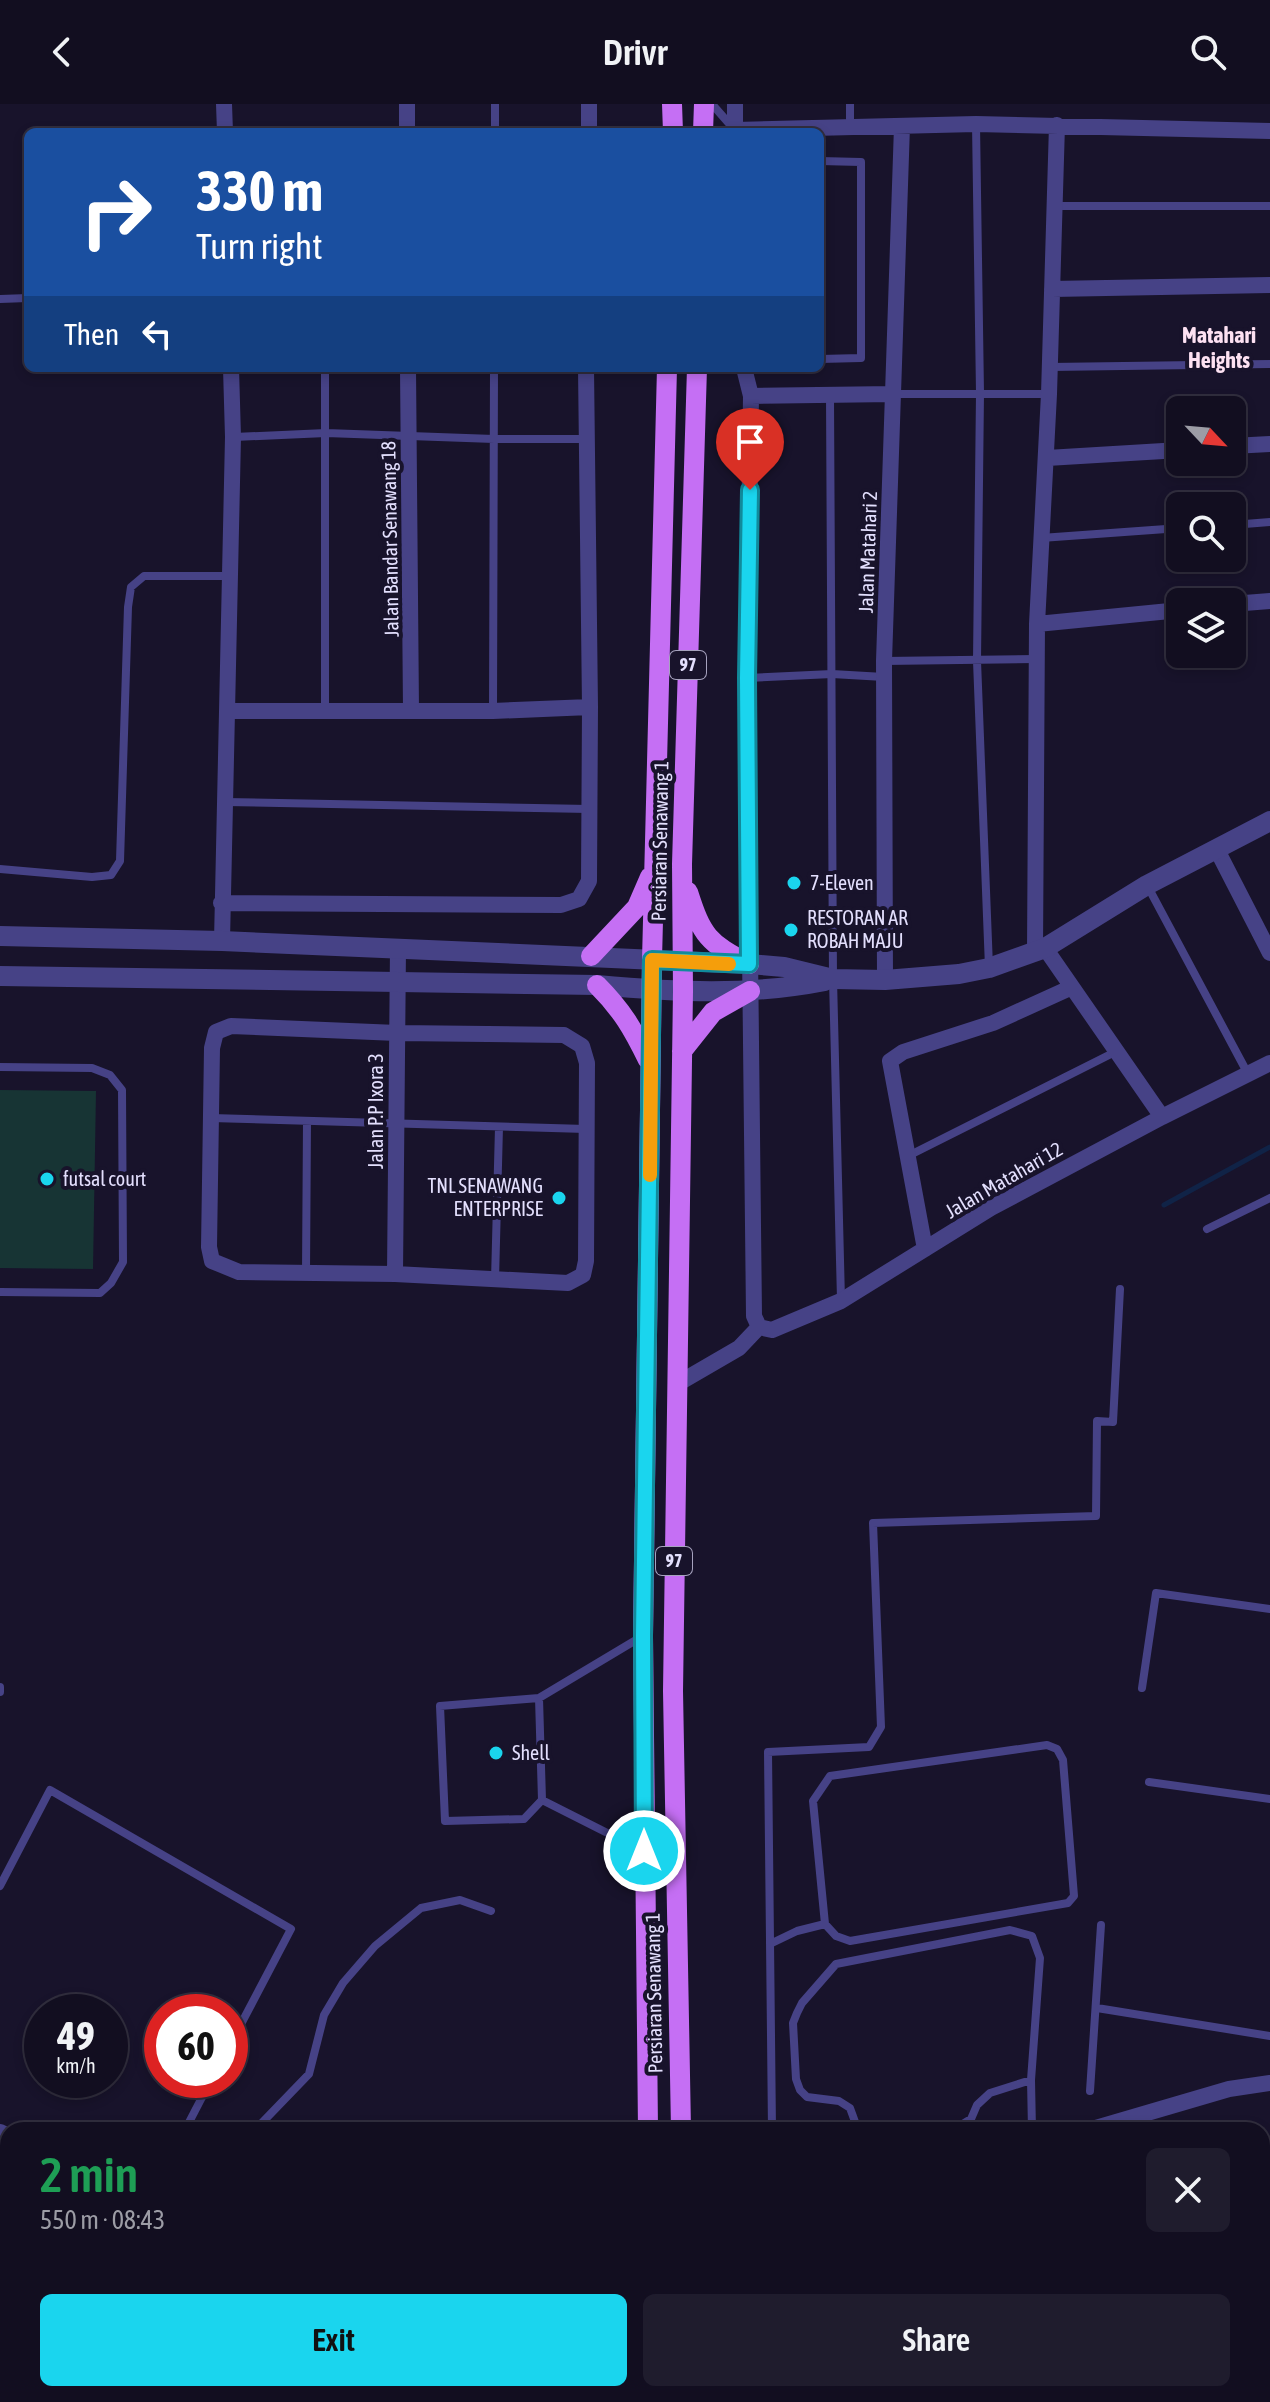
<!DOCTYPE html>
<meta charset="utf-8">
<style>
:root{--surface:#120e20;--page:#1f1c2d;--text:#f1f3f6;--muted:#9c9ca5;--line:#312e3e;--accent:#1ad5ee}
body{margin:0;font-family:"Asap Condensed",sans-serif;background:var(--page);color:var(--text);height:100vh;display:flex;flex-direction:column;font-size:30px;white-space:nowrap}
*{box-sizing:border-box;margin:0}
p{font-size:26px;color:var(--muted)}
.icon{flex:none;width:44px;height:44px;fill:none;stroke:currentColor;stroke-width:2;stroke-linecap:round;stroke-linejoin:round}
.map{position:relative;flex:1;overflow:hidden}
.sheet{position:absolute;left:0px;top:2018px;width:1270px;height:280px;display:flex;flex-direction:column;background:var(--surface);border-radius:24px 24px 0 0;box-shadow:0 4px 12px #0003,0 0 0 2px var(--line)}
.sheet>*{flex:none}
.guide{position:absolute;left:24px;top:24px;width:800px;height:244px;border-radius:12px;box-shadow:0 4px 12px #0003,0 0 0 2px var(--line);background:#1a4fa0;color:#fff;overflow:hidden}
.needle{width:52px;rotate:116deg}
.fabs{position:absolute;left:1166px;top:292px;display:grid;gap:16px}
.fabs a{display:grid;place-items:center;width:80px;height:80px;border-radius:12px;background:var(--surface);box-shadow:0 4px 12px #0003,0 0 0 2px var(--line);font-size:40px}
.speed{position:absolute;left:24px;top:1890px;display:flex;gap:16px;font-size:40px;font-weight:700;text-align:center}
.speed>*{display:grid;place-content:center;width:104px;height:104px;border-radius:50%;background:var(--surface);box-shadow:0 4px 12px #0003,0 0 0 2px var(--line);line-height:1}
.speed small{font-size:20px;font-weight:400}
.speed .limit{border:12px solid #d22;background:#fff;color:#111}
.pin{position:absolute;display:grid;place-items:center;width:68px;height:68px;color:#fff;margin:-82px -34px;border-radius:50% 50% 50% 0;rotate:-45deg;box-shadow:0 0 8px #0007}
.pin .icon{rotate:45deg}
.me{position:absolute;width:88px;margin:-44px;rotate:0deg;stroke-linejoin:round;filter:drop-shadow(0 0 6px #0008)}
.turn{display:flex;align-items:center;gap:28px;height:168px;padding:0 40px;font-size:36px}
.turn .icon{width:104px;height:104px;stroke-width:2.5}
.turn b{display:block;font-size:56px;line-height:68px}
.then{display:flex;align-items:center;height:76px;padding:0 40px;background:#0003;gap:16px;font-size:30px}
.round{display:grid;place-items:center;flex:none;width:84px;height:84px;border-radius:12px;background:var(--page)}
.head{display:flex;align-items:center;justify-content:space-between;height:136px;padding:0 40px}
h1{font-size:48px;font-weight:600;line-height:60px;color:#1e9e55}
.cta{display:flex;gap:16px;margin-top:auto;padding:16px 40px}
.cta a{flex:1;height:92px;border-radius:12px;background:var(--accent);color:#111;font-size:32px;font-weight:600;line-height:92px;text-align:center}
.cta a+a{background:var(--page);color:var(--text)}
header{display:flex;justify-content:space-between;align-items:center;height:104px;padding:0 40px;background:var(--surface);font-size:36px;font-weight:600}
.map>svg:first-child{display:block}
.green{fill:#173434}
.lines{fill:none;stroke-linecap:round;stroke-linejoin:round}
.stream{stroke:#102347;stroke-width:5}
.service{stroke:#464286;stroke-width:8}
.minor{stroke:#464286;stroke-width:16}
.tertiary{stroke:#464286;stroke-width:20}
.primary{stroke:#c56ff4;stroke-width:20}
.route-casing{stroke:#118a9b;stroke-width:20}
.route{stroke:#1ad5ee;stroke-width:14}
.slow{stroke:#f59e0b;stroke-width:14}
.poi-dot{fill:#1ad5ee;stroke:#18132b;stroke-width:3}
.labels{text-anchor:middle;stroke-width:8;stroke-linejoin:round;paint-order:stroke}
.shield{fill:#18132b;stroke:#a6a2be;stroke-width:2}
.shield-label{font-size:18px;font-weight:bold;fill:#e3dffd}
.street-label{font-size:20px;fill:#e3dffd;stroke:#18132b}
.poi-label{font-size:20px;fill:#e3dffd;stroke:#18132b;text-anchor:start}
.neighbourhood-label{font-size:22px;font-weight:bold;fill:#fde1f2;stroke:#18132b}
</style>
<header><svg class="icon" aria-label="back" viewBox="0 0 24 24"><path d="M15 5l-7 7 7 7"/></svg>Drivr<svg class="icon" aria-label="search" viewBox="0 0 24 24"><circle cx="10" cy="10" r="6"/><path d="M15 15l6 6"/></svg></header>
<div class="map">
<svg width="1270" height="2298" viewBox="0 0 1270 2298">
<rect width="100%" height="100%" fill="#18132b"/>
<path class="green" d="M0,986l96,1 -3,178 -93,-1z"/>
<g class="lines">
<path class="stream" d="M1164,1101l106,-58"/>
<path class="service" d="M495,0v28
M712,0l21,24
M976,20l4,269 -3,268 12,306
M850,23v-23
M820,57l41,1v196l-41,1
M1055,102h215
M0,195l28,-1
M1050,263l220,-3
M893,290h156
M830,293l3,582 8,321
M234,333l92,-4 168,6h91
M1232,421l38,-3
M1041,434l139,-10
M884,557l152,-2
M747,574l85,-4 52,3
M325,607v-343
M493,607l1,-343
M225,698l364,7
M0,765l92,8 19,-2 9,-14 8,-254 3,-20 13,-11h85
M1147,781l101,189
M0,963l92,1 18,7 12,15 1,172 -12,21 -11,10 -100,-1
M211,1014l375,11
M908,1052l209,-105
M1207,1125l63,-31
M306,1168l1,-151
M495,1176l4,-153
M641,1533l-102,61 3,102 101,51
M0,1583v5
M1142,1584l14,-95 114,16
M539,1594l-99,8 5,115 79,-2 18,-19
M1047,1641l10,4 6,11 11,136 -6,7 -218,38 -14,-5 -11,-12 -12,-123 17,-25z
M1149,1678l121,17
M0,1782l50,-96 241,139 -61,116
M772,1839l25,-12 28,-7
M1097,1904l173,28
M1090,1987l11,-166
M185,2026l26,-50
M255,2026l54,-56 15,-59 19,-32 32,-37 46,-38 39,-8 31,11
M772,2026l-4,-378 101,-5 12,-20 -8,-204 223,-7 1,-95 16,1 7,-133
M858,2026l-8,-22 -11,-7 -32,-4 -7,-7 -4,-11 -3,-56 4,-10 5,-10 34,-39 174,-34 22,6 8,22 -9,122
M936,2026l22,-3 13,-8 6,-14 13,-12 41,-13 1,50
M0,2101l4,-8 4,2
M0,2274l8,4
M33,2290l16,8
M350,2290l6,8
M589,2290l2,8
M153,2298l4,-8
M471,2298l22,-8"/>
<path class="minor" d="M224,0l1,28
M407,0v28
M735,0v26l241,-6 294,7
M589,28v-28
M1052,185l218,-4
M408,264l3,342
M744,264l7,28 -4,282 7,638 5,11
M751,292l142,-2
M1232,342l38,-2
M1047,354l133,-8
M1232,500l38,-3
M1037,520l143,-14
M228,607h265l97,-4
M1216,744l54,105
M221,799l340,2 18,-6 10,-18 1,-174 -4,-339
M222,837l11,-504 -2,-69
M1045,844l117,169
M1035,847l2,-327 12,-230 8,-269
M885,876l-1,-319 18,-535
M231,922l166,7 167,2 18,11 5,17 -1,198 -3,14 -15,8 -173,-9 -156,-2 -27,-11 -3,-14 3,-199 4,-16z
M925,1145l-35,-188 13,-9 90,-29 77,-35
M395,1170l3,-326
M759,1223l13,3 69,-29 150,-93 171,-91 108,-54
M677,1280l62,-36 20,-21
M1089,2026l140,-41 41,-6
M0,2028l8,4
M308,2298l11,-8"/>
<path class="tertiary" d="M0,832l222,5 527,23 35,3 49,12 52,1 74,-6 30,-6 56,-20 102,-63 123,-64
M0,872l597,9c77,7 152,11 228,-4"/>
<path class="primary" d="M672,0l1,28
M703,28l1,-28
M688,788c14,44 20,51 61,72
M591,852l46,-49 13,-30
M597,881c25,25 36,44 51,75
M682,947l31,-39 37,-21
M648,2026l-5,-494 9,-676 15,-592
M681,2026l-8,-439 10,-700 -1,-127 15,-496
M658,2290l1,8
M689,2290l1,8"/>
</g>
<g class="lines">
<g class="route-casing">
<path id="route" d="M644,1747l-1,-215 9,-676 97,4 -2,-286 3,-188"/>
</g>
<use href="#route" class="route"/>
<path class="slow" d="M650,1071l2,-215 77,4"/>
</g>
<g class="poi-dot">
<circle cx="794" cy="779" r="8"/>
<circle cx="791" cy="826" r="8"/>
<circle cx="47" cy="1075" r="8"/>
<circle cx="559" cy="1094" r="8"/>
<circle cx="496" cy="1649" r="8"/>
</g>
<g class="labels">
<g class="shield">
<rect x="670" y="547" width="36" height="28" rx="6"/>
<rect x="656" y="1443" width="36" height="28" rx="6"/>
</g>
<g class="shield-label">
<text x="688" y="567">97</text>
<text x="674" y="1463">97</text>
</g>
<g class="street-label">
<text transform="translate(390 435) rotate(-91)" y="7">Jalan Bandar Senawang 18</text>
<text transform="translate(868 448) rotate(-88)" y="7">Jalan Matahari 2</text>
<text transform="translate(660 737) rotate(-89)" y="7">Persiaran Senawang 1</text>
<text transform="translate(376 1007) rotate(-90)" y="7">Jalan P.P Ixora 3</text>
<text transform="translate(1004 1076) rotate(-30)" y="7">Jalan Matahari 12</text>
<text transform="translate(654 1889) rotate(-91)" y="7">Persiaran Senawang 1</text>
</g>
<g class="poi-label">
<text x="810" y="786">7-Eleven</text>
<text x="807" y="821">RESTORAN AR<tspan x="807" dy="23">ROBAH MAJU</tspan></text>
<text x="63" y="1082">futsal court</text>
<text x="543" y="1089" text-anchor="end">TNL SENAWANG<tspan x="543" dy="23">ENTERPRISE</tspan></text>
<text x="512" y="1656">Shell</text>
</g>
<g class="neighbourhood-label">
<text x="1219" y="239">Matahari<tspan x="1219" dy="25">Heights</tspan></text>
</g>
</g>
</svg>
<div class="fabs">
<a><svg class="needle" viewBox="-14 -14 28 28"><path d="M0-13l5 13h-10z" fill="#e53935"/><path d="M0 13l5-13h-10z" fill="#9c9ca5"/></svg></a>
<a><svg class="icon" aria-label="search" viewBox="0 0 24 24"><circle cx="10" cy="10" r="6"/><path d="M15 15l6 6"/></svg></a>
<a><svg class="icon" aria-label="layers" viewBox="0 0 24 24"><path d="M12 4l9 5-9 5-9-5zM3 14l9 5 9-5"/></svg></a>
</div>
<div class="speed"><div>49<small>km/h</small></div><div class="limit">60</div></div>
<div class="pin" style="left:750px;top:386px;background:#d93025"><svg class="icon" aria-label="arrive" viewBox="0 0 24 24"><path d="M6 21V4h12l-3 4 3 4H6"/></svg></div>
<svg class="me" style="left:644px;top:1747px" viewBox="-20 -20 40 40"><circle r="17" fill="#1ad5ee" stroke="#fff" stroke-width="3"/><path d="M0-11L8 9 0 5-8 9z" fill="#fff"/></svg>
<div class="guide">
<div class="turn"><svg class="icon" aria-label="right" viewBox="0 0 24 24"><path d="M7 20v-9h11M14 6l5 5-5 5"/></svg><div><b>330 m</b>Turn right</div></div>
<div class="then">Then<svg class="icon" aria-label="left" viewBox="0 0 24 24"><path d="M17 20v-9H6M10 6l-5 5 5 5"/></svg></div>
</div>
<section class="sheet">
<div class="head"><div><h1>2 min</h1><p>550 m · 08:43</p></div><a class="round"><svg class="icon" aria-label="close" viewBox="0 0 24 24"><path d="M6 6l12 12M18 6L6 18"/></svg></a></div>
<div class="cta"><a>Exit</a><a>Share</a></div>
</section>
</div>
